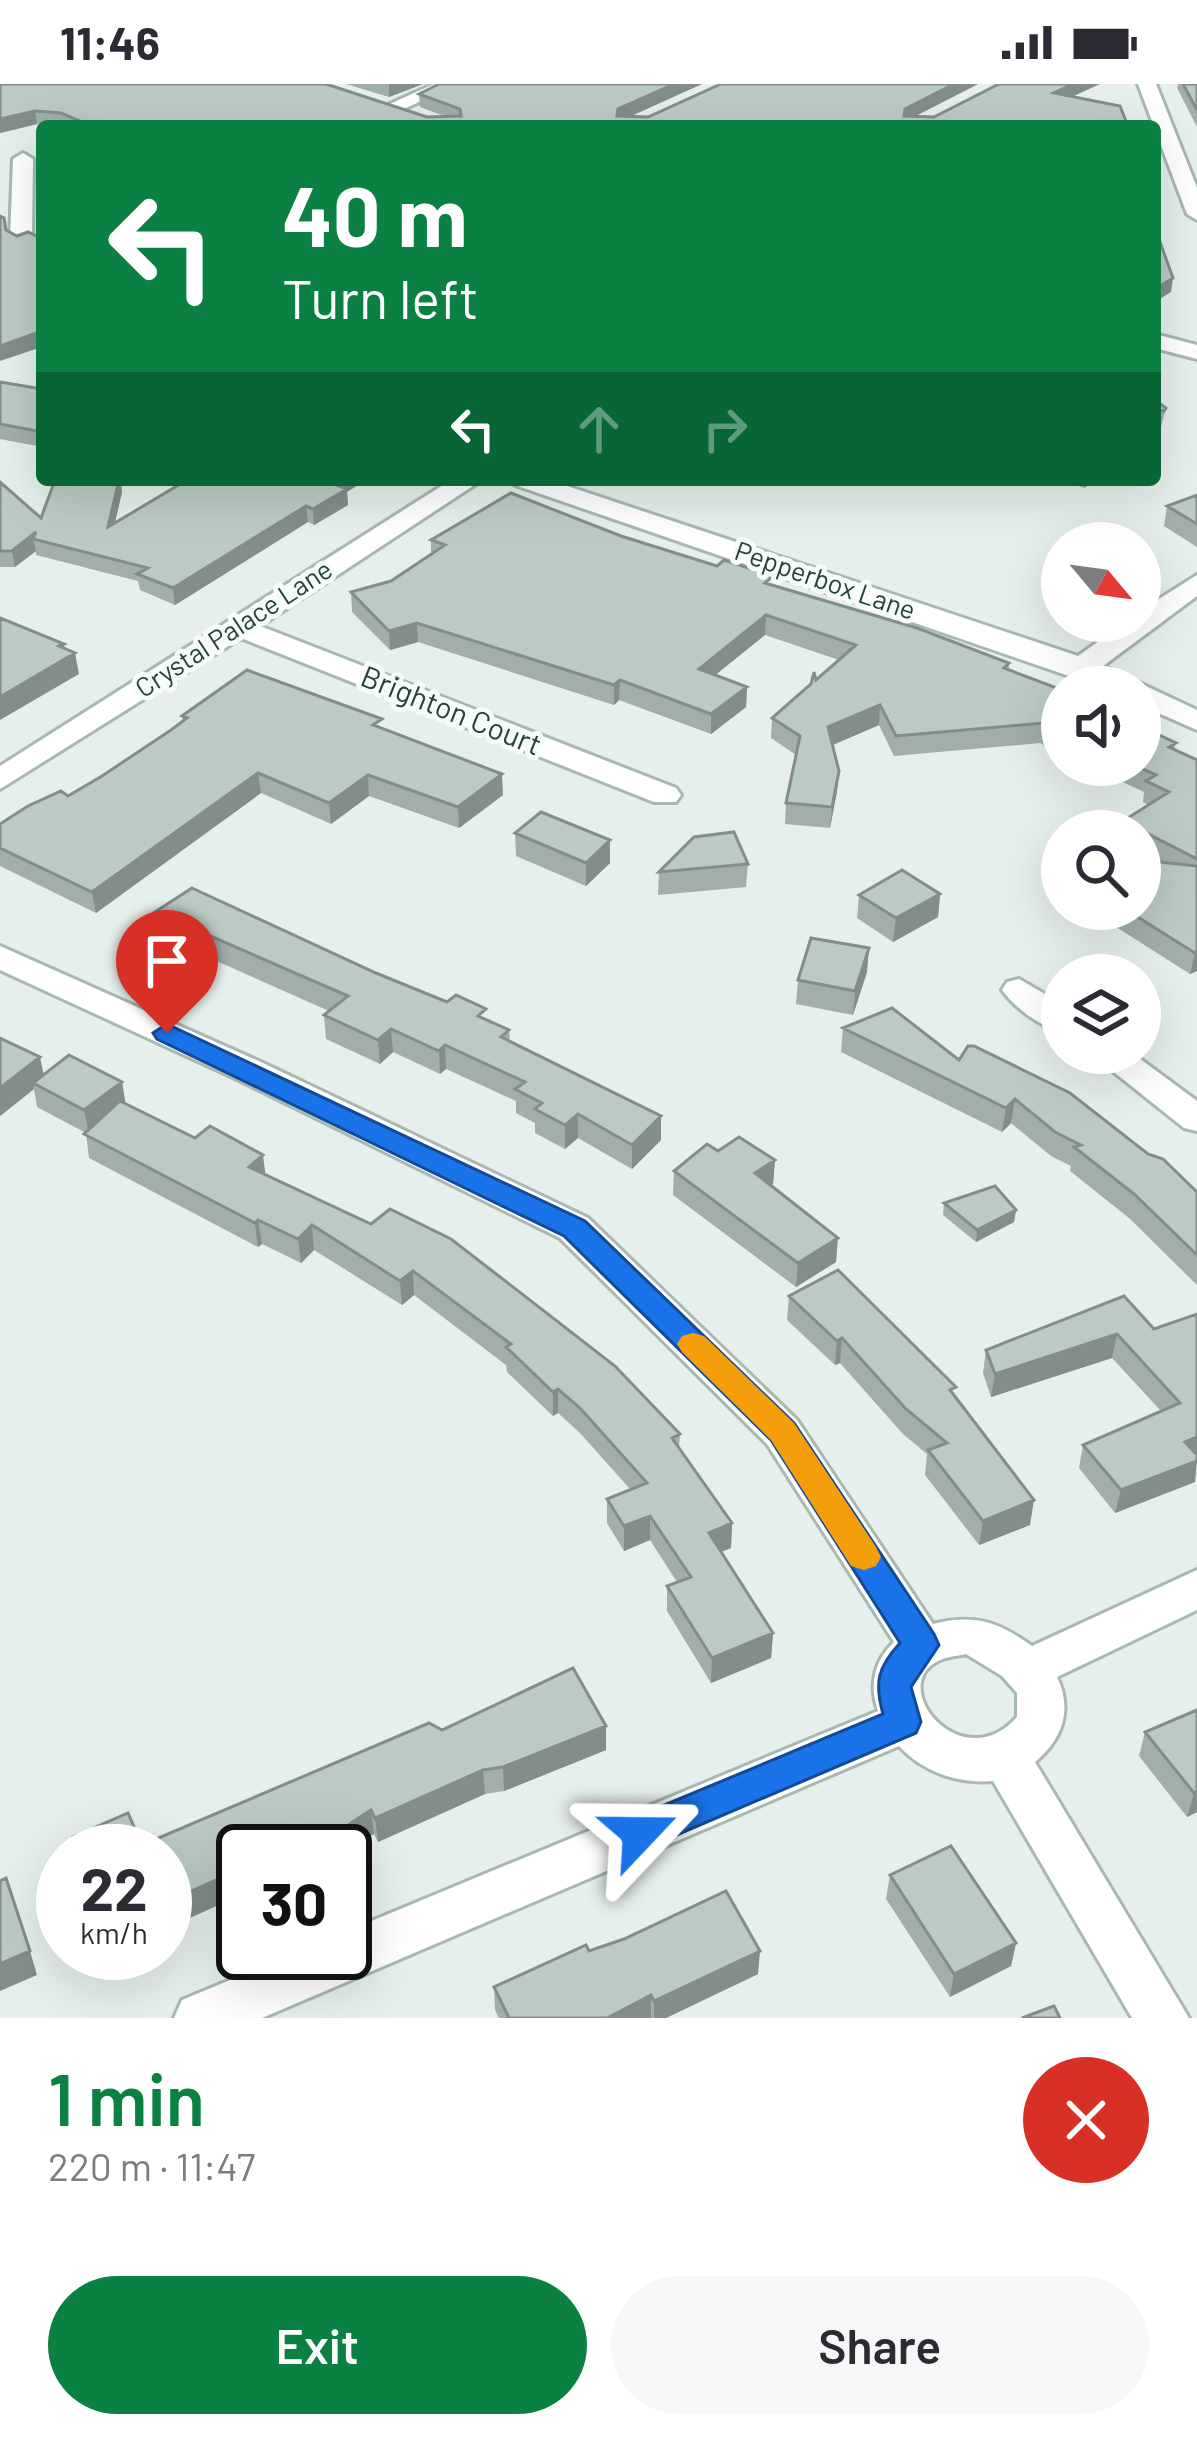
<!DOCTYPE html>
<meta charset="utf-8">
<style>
:root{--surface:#fff;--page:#f7f7f7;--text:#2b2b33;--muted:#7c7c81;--accent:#0b8043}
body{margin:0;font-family:Barlow,sans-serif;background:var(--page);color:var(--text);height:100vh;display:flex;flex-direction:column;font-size:45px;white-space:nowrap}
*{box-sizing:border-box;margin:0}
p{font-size:39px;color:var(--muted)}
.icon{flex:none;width:66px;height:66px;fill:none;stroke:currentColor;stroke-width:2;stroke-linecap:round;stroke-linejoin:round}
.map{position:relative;height:1934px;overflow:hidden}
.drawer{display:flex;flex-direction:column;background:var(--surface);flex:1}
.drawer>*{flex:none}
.guide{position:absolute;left:36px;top:36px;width:1125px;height:366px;border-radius:12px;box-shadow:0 12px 48px #0002;background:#0b8043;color:#fff;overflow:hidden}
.needle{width:78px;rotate:119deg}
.fabs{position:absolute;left:1041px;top:438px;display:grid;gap:24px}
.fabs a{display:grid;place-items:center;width:120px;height:120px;border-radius:50%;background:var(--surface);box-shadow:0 12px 48px #0002;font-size:60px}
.speed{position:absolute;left:36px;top:1740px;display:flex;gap:24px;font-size:60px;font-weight:700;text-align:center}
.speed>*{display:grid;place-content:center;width:156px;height:156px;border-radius:50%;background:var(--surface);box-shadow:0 12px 48px #0002;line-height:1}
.speed small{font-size:30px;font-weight:400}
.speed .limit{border:6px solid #111;border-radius:18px;background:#fff;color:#111}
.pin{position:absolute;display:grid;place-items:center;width:102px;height:102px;color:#fff;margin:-123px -51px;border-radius:50% 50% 50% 0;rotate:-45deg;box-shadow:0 0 12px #0007}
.pin .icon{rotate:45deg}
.me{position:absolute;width:132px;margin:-66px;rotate:67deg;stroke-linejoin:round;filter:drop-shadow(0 0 9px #0008)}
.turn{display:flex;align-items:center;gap:42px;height:252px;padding:0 48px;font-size:54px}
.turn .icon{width:156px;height:156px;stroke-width:2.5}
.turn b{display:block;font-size:84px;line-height:102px}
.lanes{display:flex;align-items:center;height:114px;padding:0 48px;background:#0003;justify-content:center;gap:60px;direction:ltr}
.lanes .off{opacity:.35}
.round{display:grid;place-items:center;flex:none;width:126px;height:126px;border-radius:63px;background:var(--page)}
.headline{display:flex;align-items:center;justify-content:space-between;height:204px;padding:0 48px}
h1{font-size:72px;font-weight:600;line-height:90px;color:var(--accent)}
.button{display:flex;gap:24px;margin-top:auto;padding:24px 48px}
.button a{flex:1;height:138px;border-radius:72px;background:var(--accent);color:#fff;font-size:48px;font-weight:600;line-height:138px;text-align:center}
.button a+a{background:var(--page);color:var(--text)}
.status{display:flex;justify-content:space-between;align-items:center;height:84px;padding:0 60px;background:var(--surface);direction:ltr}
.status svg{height:33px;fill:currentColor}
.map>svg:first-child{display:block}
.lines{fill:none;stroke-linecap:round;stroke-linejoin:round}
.street-casing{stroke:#a8b8b2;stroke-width:6}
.street{fill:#fff;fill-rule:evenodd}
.wall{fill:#a1aea9}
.shaded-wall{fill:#838d89}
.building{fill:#bbcac4;stroke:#838d89;stroke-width:3}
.route{fill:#1a73e8;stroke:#114b97;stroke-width:3}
.slow{fill:#f59e0b}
.labels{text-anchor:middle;stroke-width:10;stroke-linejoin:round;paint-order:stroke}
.far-street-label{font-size:27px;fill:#24423a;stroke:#f7fbf9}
.street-label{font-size:30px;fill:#24423a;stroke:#f7fbf9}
</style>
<div class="status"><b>11:46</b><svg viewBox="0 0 49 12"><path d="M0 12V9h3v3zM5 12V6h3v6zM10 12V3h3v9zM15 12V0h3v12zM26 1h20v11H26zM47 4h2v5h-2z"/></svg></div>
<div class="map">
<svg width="1197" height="1934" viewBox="0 0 1197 1934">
<rect width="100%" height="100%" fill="#e6efeb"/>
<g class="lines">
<g class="street-casing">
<path id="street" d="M434,0h25l-62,28 -16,-4z
M1138,0h18l41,104v32l-10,-6z
M23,69l10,6 -1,81 -11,6 -11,-6 3,-81z
M1155,250l42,11v14l-42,-11z
M451,396h31l-222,146 416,162 5,7 -5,7h-22l-413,-164 -241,151v-23z
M511,396h38l529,176 49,-35h13v-10l57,-36v21l-94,70 94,44v20l-57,-25v-18h-39l-586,-202z
M0,862l263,117 325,155 209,202 136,204c41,-10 64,-3 99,22l165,-76v40l-140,67c16,33 5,63 -22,85l154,256h-57l-139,-237c-35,3 -70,-9 -94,-35l-637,272h-88l8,-18 113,-47h50v-21l533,-221c-9,-26 -4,-50 16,-69l-127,-198 -207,-206 -323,-159 -237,-109zM966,1570l36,22 15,17v24c-55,62 -131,-30 -79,-56 7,-4 19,-5 28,-7z
M1019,895l43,25v28c-21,-5 -47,-24 -60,-42l5,-8z
M1090,969h42l65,48v30l-13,-3z"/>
</g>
<use href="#street" class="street"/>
</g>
<path class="wall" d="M0,0l427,33h20l-27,-10 -1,-13 20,-10h263l-72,32 18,1 330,-33 -63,32 19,1 138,-20 56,29h-1068l-23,-2 -37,9z
M346,0h77l-34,13z
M1178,0h19v43l-20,-39z
M0,298l42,7v58l-42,-8z
M1155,316l11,8 -5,19 -6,-2z
M1058,396h36l-9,8z
M0,398l41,36 81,-26 -7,31 232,-31 1,13 -34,20 -6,-3 -133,83 -35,-15 -2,-9 -102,-26v-4l-21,16h-15z
M1197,411v52l-33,-21 3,-20z
M621,452l388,127v7l53,20v64l-22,-11 -146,13 -15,-31 -47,20 5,46 -7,37 -45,-4 1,-21 10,-48 -25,-17 1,-20 67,-58 -74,-25 -50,40 32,12 -1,20 -35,27 -92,-34 -5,5 -196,-63 -28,8 -38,-38 -1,-20 40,-11 40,-27v-14z
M182,632l201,13 120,66 -44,33 -90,-32 -38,28 -70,-31 -165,120 -96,-47v-42l68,-28 34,-20 81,-55z
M1176,659l-2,7 23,10v211l-7,3 -77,-49 -25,-10 1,-6h51l18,-47 -18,-9v-22h-19l2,-10 25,-16 -5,-3 1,-10 -58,-27h54z
M515,749l95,7v23l-24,23 -70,-30z
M748,780l-2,23 -88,8 1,-23z
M940,810l-2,23 -45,25 -36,-24 2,-23z
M155,828l221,61 133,57 1,11 151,99 -29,29 -54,-31 -13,11 -30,-16v-10l-19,-10v-12l-70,-32 -6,5 -47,-22 -13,12 -54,-25 -2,-24 5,-4 -171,-76z
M867,888l-14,43 -57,-11 2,-24z
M843,944l116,32 238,132v93l-68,-67 -59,-47 1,-5 -20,-10 -40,-33 -9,9 -161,-80z
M0,954l44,37 78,7 3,21 141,72 414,259 -1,14 53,75 -1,25 -10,4 52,81 -2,25 -60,25 -44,-72v-25l10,-4 -27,-42 -26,11 -17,-28v-24l23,-10 -50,-56 -22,-20 -5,3 -46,-44 -1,-7 -92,-70 -12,10 -88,-55 -13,13 -39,-19 -4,3 -169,-89 -3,-25 -49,-26 -3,-18 -34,27z
M718,1067l57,9 -2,24 -2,1 65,77 -40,25 -123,-92 1,-24z
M944,1119l72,7 -2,12 -38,20 -33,-27z
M789,1212l166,100 75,129 -51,20 -54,-70 2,-21 -24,-20 -63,-71 -5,2 -48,-45z
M1197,1230l-2,168 -80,31 -36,-45 4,-23 78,-34 -49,-53 -121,39 -8,-24 3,-23 168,-21z
M1197,1626v102l-10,5 -48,-61 6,-24z
M606,1642v24l-102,41 -19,3 -107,48 -4,-8 -131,17v43l-78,35v-78h-88l-4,-14 69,8 300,-115z
M890,1791l126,68 -5,23 -61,31 -64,-98z
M589,1867l169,23 -92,44h-167l-4,-8 -1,-23z"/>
<path class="shaded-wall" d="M389,0h34l-34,13z
M674,0h28l-84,38 -2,4 2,-17z
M954,0h24l-74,38 1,-13z
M1073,0h27l-48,22 2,-13z
M35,27l2,13 -37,9v-14z
M1173,194l-2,14 -16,10v-13z
M42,247v16l-42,14v-15z
M119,396h2l1,12 -12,51 -2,-16z
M341,396h25l-19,12 1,13 -34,20 -1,-16 21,-25z
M306,422l2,16 -133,83 -2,-17z
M36,448l-3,7 3,12 -21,16 -3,-16z
M766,531l-1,20 -67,54 1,-20z
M417,539l1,19 -28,8 -1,-19z
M64,560l2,14 9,-5 4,21 -79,46v-23z
M620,596l-1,20 -5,5v-20z
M747,603l-1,20 -35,27v-20z
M880,621l-1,20 -53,23 2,-21z
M839,687l-2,20 -7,37 2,-21z
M258,689l3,20 -165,120 -4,-21z
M502,690l1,21 -44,33 -1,-21z
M368,691l1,21 -38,28 -2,-21z
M610,756v23l-24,23v-23z
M940,810l-2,23 -45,25 3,-24z
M869,864l-2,24 -14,43 2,-24z
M1197,867v20l-7,3 5,-21z
M391,945l2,23 -13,12 -2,-24z
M445,961l1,24 -6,5 -1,-23z
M40,973l5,24 -12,2 1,6 -34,27v-28z
M122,998l4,24 -37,28 -5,-24z
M1015,1015l-4,24 -9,9 4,-24z
M578,1030v24l-13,11v-24z
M661,1032v24l-29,29v-24z
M263,1071l3,24 -17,-12z
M775,1076l-2,24 -19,13 1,-24z
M1016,1126l-2,12 -38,20 1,-12z
M258,1136l4,24 -4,3 -3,-24z
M312,1141l2,25 -13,13 -3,-24z
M838,1154l-2,24 -40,25 2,-24z
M413,1187l1,24 -12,10 -2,-24z
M1117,1250l-5,24 -121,39 4,-23z
M842,1254l-2,25 -5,2 2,-24z
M558,1305v24l-5,3v-24z
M1197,1353v20l-12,-15z
M1197,1377l-2,21 -80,31 6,-23z
M1034,1416l-4,25 -51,20 4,-24z
M650,1432v24l-26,11v-25z
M732,1439l-1,25 -23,9 1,-24z
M773,1549l-2,25 -60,25 1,-25z
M606,1642v24l-102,41 -1,-24z
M483,1686l2,24 -107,48 -3,-24z
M1197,1708v20l-10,5 7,-24z
M371,1726l3,24 -29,18 -53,-1z
M240,1785l3,25 -78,35v-26z
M1016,1859l-5,23 -61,31 4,-23z
M30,1867l7,24 -37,16v-27z
M760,1867l-2,23 -92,44h-12v-17z
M651,1911v23h-44z"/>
<path class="building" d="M0,0h326l101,33 34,-1 -1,-7 -41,-15 20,-10h235l-56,25 -1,7 31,1 73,-33h233l-49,25 -1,7 30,1 65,-33h74l-19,9 66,13 8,20h-1042l-1,-3 -24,-10 -26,-2 -35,8z
M1183,0h14v26z
M0,132l4,2 2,12 11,6 11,-4 14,7v92l-42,15z
M1155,144l18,50 -18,11z
M0,298l42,7v43l-42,-8z
M1155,316l11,8 -2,3 -9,-2z
M55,396h64l-11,47 79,-47h154l-7,4 13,5 -34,20 -7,-3 -133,82 -36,-14 11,-6 -115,-29 3,-7 -24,19h-12v-69l41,36z
M511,409l110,43 96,30 7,-6 49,16 -8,7 152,45 92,35 -5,5 58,22v42l-19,-9 -147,13 -16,-31 -52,22 11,44 -7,36 -46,-4 14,-67 -28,-18 39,-34 3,-12 2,8 40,-35 -90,-30 -67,54 48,18 -36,27 -91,-34 -6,5 -197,-62 -28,8 -38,-39 40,-11 54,-36 -14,-5z
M1197,411v29l-30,-18z
M0,534l64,26 -5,2 16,7 -75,44z
M247,586l135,49 -9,6 129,49 -44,33 -90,-32 -39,28 -71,-30 -166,119 -92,-44v-24l28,-18 33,-15 7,5 34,-20 69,-46 16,-12 -5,-2z
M1140,642l36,17 -7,4 28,13v99l-74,-38 46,-29 -23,-11 10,-6 -22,-10h6z
M541,728l69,28 -24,23 -71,-30z
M734,748l14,32 -89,8 35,-35z
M1140,776l57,6v85l-2,2 -70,-44h15z
M902,786l38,24 -44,24 -37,-23z
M192,804l184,85 71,29 9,-7 30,14 -8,7 31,14 -8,7 160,79 -29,29 -54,-31 -13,11 -30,-16 7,-6 -27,-14 10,-7 -80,-37 -6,6 -48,-22 -13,11 -54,-25 24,-19 -193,-84z
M811,854l58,10 -14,43 -57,-11z
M892,924l67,52 9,-14h6l96,47 78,61 15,5 34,33v63l-63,-61 -60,-47 7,-2 -26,-13 -40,-33 -9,9 -163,-80z
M0,954l40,19 -40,31z
M69,971l53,27 -38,28 -51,-27z
M120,1017l75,37 15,-12 53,29 -14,12 122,57 19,-15 61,30 164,127 65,68 -8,4 60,85 -23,10 64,100 -61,25 -45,-72 24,-9 -41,-61 -26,10 -17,-27 40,-16 -67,-75 -22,-19 -5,3 -47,-45 5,-3 -98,-73 -13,10 -88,-56 -14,14 -40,-19 -3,3 -171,-89z
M739,1053l36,23 -20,13 83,65 -40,25 -124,-92 33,-27 11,7z
M995,1102l21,24 -39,20 -33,-27z
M838,1186l118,117 -6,3 84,110 -51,21 -55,-71 19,-7 -41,-34 -64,-71 -5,3 -48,-45z
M1124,1212l30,33 43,-15v123l-12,5 12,13v6l-76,29 -38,-45 97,-42 -63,-69 -122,40 -9,-24z
M573,1584l33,58 -103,41 -20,3 -108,48 -4,-8 -32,21 -47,20h-49v22l-3,-4 -75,34v-52h-86l-6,-14 55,-24 14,32 287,-122 13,7z
M1197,1626v82l-3,1 -49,-61z
M951,1762l65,97 -62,31 -64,-99z
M6,1794l24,73 -30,13v-83z
M726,1807l34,60 -106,50 -3,-6 -44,23h-98l-15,-31 92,-42 3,6 35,-12z
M1054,1922l6,12h-38z"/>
<path class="route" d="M167,940l418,197 209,202 140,211 5,11 -28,42 10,35 -5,11 -263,112 -13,5 -14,-5 -5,-12 5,-12 257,-107c-9,-32 -5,-47 17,-71l-129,-203 -207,-204 -407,-197 -4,-6z"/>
<path class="slow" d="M693,1249l11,3 90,87 82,124 5,10 -5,9 -12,4 -13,-4 -80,-126 -89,-88 -5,-8 5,-8z"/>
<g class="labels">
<g class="far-street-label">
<text transform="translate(825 497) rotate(19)" y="9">Pepperbox Lane</text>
<text transform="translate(234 545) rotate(-33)" y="9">Crystal Palace Lane</text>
</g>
<g class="street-label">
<text transform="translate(451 627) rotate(22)" y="10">Brighton Court</text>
</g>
</g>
</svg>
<div class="fabs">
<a><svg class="needle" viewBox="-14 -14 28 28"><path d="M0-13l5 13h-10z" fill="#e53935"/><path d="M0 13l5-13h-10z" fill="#7c7c81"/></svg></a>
<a><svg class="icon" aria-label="sound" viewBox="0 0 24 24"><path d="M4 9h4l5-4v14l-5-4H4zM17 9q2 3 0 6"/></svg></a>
<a><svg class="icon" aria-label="search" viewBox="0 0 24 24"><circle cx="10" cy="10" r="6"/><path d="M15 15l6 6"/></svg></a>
<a><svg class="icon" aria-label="layers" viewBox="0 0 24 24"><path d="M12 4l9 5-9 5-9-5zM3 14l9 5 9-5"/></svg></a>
</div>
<div class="speed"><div>22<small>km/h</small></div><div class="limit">30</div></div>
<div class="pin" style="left:167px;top:949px;background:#d93025"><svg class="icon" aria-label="arrive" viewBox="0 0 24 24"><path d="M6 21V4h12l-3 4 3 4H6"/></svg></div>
<svg class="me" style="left:640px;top:1749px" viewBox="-20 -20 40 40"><path d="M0-17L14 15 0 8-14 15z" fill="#1a73e8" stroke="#fff" stroke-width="4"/></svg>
<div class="guide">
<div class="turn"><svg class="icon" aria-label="left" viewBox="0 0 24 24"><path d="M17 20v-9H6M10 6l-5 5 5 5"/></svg><div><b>40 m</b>Turn left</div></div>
<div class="lanes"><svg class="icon" aria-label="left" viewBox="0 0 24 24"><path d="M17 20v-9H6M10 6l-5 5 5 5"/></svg><svg class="icon off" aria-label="ahead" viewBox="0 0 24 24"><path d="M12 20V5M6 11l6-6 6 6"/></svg><svg class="icon off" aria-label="right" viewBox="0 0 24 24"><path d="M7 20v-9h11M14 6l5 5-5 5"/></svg></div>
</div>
</div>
<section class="drawer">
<div class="headline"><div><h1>1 min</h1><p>220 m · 11:47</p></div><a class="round" style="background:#d93025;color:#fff"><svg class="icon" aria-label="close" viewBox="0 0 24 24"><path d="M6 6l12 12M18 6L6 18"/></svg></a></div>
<div class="button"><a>Exit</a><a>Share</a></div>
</section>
